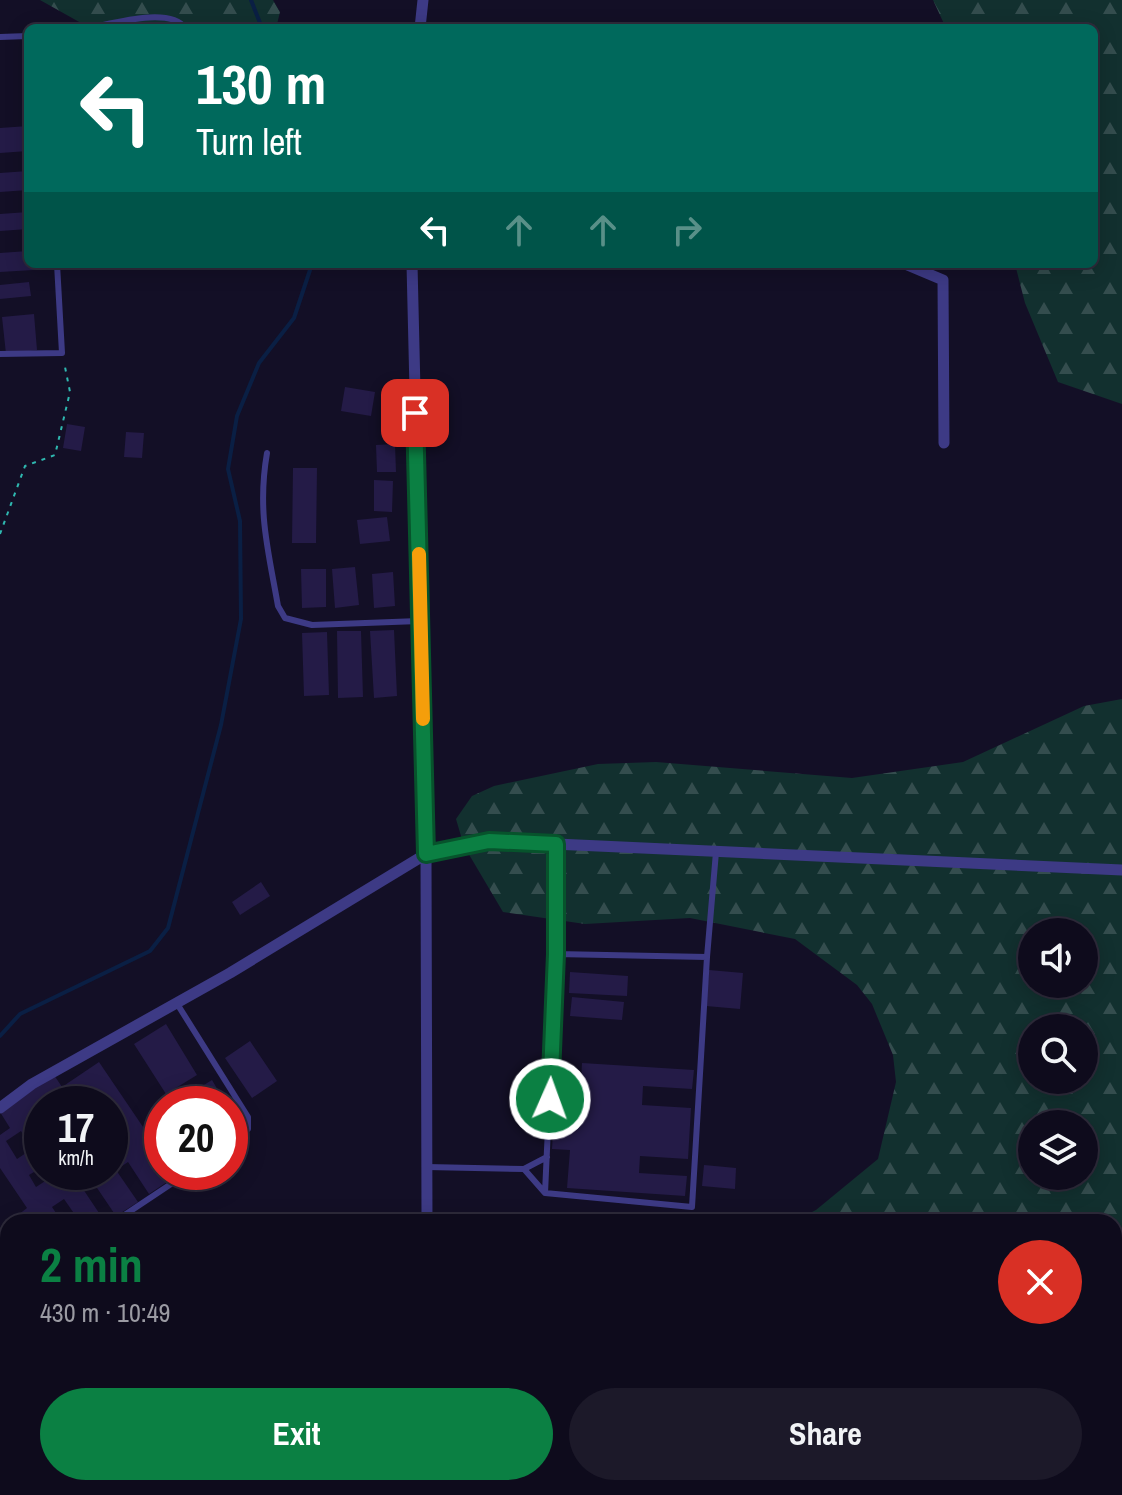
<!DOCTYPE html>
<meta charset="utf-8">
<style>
:root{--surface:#0e0b1c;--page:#1c1929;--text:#f1f3f6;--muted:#9b9ba3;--line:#2e2b3b;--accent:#0b8043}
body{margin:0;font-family:"Archivo Narrow",sans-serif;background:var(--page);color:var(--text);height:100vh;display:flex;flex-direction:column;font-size:30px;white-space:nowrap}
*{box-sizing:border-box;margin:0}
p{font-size:26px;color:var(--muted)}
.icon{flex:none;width:44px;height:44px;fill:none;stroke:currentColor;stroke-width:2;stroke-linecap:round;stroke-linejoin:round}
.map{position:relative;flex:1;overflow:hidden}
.details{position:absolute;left:0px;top:1214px;width:1122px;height:282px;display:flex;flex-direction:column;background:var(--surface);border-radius:24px 24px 0 0;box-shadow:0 4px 20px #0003,0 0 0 2px var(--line)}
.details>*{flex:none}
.guide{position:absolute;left:24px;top:24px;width:1074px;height:244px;border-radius:12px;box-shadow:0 4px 20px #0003,0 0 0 2px var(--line);background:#00695c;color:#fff;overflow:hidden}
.controls{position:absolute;left:1018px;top:918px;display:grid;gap:16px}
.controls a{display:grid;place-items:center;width:80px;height:80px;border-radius:50%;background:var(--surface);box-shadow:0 4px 20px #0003,0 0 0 2px var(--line);font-size:40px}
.speed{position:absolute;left:24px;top:1086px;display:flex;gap:16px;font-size:40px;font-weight:700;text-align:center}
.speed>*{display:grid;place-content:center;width:104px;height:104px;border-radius:50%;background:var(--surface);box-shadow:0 4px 20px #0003,0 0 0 2px var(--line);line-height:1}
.speed small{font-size:20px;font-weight:400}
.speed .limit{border:12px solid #d22;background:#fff;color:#111}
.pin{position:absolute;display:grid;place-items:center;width:68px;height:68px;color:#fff;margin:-34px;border-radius:16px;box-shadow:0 4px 12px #0006}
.me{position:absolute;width:88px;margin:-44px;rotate:2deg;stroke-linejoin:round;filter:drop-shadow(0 0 6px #0008)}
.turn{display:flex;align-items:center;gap:28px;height:168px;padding:0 40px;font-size:36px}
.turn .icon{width:104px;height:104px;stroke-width:2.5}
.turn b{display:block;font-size:56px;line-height:68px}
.lanes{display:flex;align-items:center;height:76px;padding:0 40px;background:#0003;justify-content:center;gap:40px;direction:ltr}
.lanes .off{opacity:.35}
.round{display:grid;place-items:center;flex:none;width:84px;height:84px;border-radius:42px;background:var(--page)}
.head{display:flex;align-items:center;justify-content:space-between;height:136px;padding:0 40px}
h1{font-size:48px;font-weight:700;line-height:60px;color:var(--accent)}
.primary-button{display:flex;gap:16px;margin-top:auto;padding:16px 40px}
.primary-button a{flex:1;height:92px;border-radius:48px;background:var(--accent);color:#fff;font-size:32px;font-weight:700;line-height:92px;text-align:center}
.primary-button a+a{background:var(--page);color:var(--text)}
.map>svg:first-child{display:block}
.forest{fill:url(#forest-firs);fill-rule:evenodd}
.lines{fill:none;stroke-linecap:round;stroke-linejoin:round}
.stream{stroke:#0a1f44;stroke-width:4}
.building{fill:#241b47;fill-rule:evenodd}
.path{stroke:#2fb8b0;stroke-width:2;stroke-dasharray:4 6;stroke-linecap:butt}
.service{stroke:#3d3a85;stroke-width:6}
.minor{stroke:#3d3a85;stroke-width:11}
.route-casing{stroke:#07532c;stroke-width:20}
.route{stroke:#0b8043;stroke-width:14}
.slow{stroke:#f59e0b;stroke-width:14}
</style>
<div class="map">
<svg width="1122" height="1495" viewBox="0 0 1122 1495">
<defs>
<pattern id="forest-firs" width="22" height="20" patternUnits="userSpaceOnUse" patternTransform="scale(2)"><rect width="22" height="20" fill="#12302f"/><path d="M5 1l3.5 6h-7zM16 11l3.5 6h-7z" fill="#344d4e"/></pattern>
</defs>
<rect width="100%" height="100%" fill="#130f26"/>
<path class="forest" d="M40,0h233l7,12 -4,16h-186z
M933,0h189v404l-64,-22 -33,-79 -10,-39h79v-236h-148z
M1122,699v796h-500l-5,-7h497v-266h-322l24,-12 62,-51 18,-77 -3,-27 -21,-51 -15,-19 -62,-46 -105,-21 -105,6 -82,-12 -39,-66 -8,-27 16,-23 22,-10 104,-22 58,-2 196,16 111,-16 121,-56zM1032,932h52v52h-52zM1032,1028h52v52h-52zM1032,1124h52v52h-52z"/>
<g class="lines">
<path class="stream" d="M251,0l11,28
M0,1036l20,-22 130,-63 18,-23 53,-203 20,-106 -1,-98 -12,-52 9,-53 22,-53 35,-45 18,-54"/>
</g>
<path class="building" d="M28,126v25l-28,2v-25z
M28,171v19l-28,2v-19z
M28,212v17l-28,2v-17z
M28,251v13h21l1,5 -50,3v-19z
M29,282l2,14 -31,3v-14z
M34,314l3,36 -31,4 -4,-37z
M345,387l30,5 -4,24 -30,-5z
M67,424l18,3 -4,24 -18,-3z
M126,432l18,1 -2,25 -18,-1z
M395,444l1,28h-19l-1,-27z
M293,468h24l-1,75h-24z
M374,480l19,1 -1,31 -18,-1z
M387,517l3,24 -30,3 -3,-24z
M355,567l4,38 -24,3 -3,-39z
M301,569h25v38l-24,1z
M393,572l2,34 -21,2 -2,-34z
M394,630l3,66 -23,2 -4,-67z
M337,631h24l2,66 -25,1z
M327,632l2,63 -25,1 -2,-63z
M261,882l9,14 -30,19 -8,-13z
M709,970l34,3 -3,36 -34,-3z
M570,972l58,4 -1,20 -58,-3z
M572,997l52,5 -2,18 -52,-4z
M166,1024l31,51 -31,19 -32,-50z
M250,1041l27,40 -25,17 -27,-40z
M99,1062l63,93v17h11l3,4 -27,18 -21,-32 -12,8 22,32 -22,14 -25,-37 -10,7 24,36h-25l-16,-23 -12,8 10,15h-39l-5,-7 9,-7 -27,-40v-33l10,-7 -10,-16 54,-37 8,12zM83,1094l7,10h20v20l6,11 -6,3v34h-60l3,4 -17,11 -7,-12 13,-8v-39l-4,-7 4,-2v-15h33l-2,-3zM21,1131l11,18 -15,10 -11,-18z
M582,1063l112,7 -2,19 -49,-3 -1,19 49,3 -3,51 -48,-3 -1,17 48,3 -2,20 -118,-8 3,-38 -18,-1 3,-53 25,2z
M212,1080l14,24h-53z
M162,1111v40l-14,-24 7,-4 -4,-6z
M704,1165l32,3 -1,21 -33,-3z"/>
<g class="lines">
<path class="path" d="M0,534l25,-68 30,-11 15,-63 -6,-30"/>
<path class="service" d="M88,28c23,-4 82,-22 97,0
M0,37l28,-1
M0,354l62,-1 -5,-89
M267,453c-10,58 1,96 11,153l7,12 27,7 107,-4
M556,844v110
M707,957l9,-105
M176,1002l72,115v12l-18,16
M427,1167l97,2 21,24 147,14 15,-250 -151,-3 -11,239
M524,1169l23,-12
M114,1222l75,-50"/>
<path class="minor" d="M420,28l3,-28
M412,264l14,590 1,368
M905,264l38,16 1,163
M0,1108l32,-24 198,-111 196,-119 63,-13 633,29
M427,1495v-7"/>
</g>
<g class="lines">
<g class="route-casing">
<path id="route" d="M415,413l11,441 63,-13 67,3v110l-6,145"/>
</g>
<use href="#route" class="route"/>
<path class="slow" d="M419,554l4,165"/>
</g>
</svg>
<div class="controls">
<a><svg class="icon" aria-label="sound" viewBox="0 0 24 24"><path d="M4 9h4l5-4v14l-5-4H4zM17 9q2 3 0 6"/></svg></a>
<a><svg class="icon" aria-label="search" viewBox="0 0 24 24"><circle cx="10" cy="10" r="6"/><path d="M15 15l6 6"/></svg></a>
<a><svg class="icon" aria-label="layers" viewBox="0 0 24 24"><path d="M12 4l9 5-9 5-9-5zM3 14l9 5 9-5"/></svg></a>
</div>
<div class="speed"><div>17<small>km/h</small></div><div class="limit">20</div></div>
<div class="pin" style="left:415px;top:413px;background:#d93025"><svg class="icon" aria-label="arrive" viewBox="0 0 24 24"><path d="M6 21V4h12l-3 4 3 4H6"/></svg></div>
<svg class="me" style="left:550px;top:1099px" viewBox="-20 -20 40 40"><circle r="17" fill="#0b8043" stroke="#fff" stroke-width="3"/><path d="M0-11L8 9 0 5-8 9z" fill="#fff"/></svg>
<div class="guide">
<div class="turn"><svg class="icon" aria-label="left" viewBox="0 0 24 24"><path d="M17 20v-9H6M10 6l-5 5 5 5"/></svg><div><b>130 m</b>Turn left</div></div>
<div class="lanes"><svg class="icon" aria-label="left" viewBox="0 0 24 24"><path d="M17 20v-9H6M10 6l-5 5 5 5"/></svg><svg class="icon off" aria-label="ahead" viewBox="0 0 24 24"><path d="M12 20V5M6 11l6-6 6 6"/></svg><svg class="icon off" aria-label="ahead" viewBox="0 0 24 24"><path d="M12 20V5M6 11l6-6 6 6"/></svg><svg class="icon off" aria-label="right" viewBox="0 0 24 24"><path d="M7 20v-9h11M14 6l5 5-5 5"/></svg></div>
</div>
<section class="details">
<div class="head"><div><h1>2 min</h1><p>430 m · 10:49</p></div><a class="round" style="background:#d93025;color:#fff"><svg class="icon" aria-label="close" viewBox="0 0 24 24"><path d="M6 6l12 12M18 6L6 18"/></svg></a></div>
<div class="primary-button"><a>Exit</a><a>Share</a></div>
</section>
</div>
